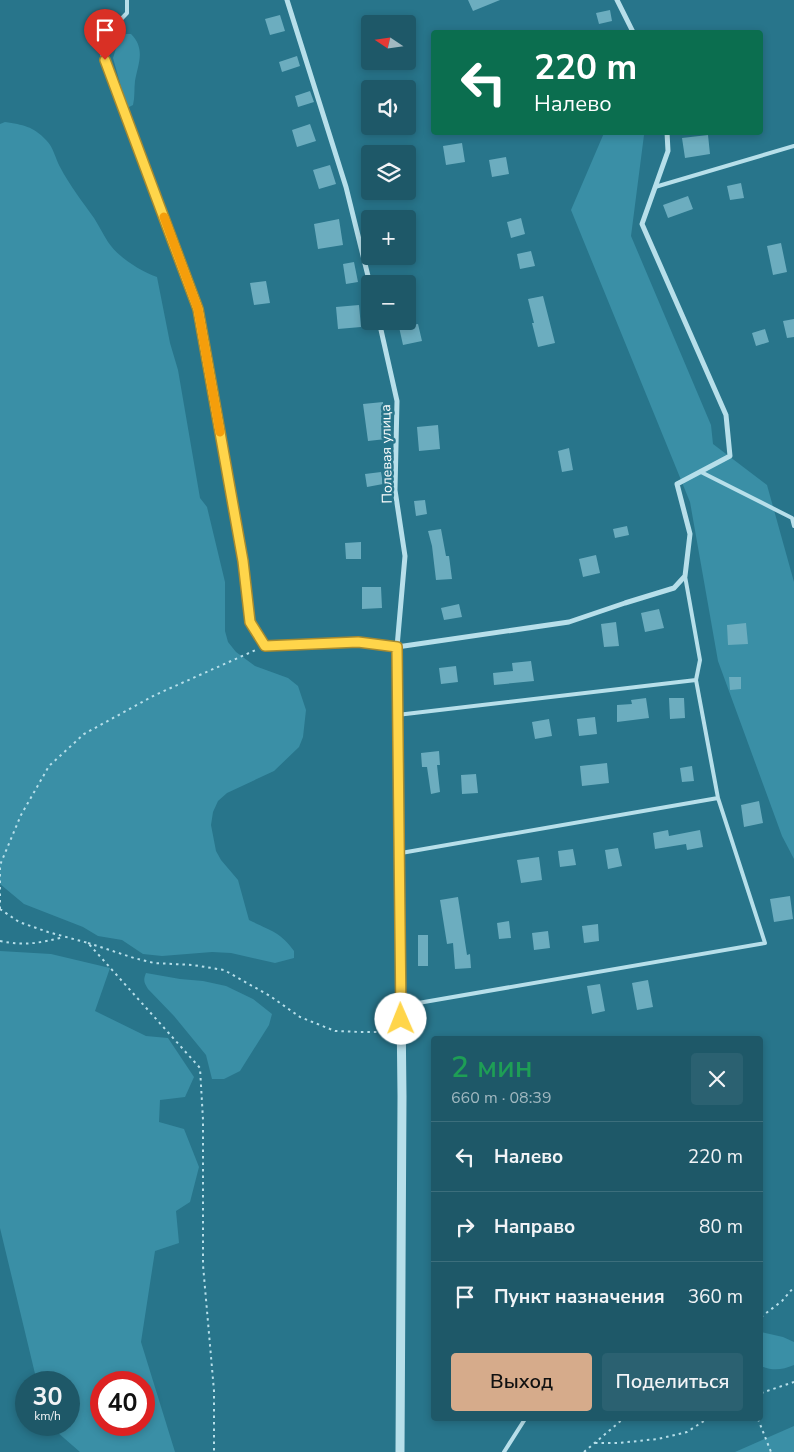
<!DOCTYPE html>
<html lang="ru">
<meta charset="utf-8">
<style>
:root{--surface:#1e5868;--page:#2b6171;--text:#f1f3f6;--muted:#a1b8c0;--line:#3c6e7c;--accent:#d6ab8b}
body{margin:0;font-family:"Nunito Sans",sans-serif;background:var(--page);color:var(--text);height:100vh;display:flex;flex-direction:column;font-size:19px;white-space:nowrap}
*{box-sizing:border-box;margin:0}
p{font-size:16px;color:var(--muted)}
.icon{flex:none;width:28px;height:28px;fill:none;stroke:currentColor;stroke-width:2;stroke-linecap:round;stroke-linejoin:round}
.map{position:relative;flex:1;overflow:hidden}
.drawer{position:absolute;left:431px;top:1036px;width:332px;height:385px;display:flex;flex-direction:column;background:var(--surface);border-radius:5px;box-shadow:0 2px 8px #0003}
.drawer>*{flex:none}
.top-card{position:absolute;left:431px;top:30px;width:332px;height:105px;border-radius:5px;box-shadow:0 2px 8px #0003;background:#0b6e4f;color:#fff;overflow:hidden}
.needle{width:32px;rotate:283deg}
.fabs{position:absolute;left:361px;top:15px;display:grid;gap:10px}
.fabs a{display:grid;place-items:center;width:55px;height:55px;border-radius:5px;background:var(--surface);box-shadow:0 2px 8px #0003;font-size:25px}
.speed{position:absolute;left:15px;top:1371px;display:flex;gap:10px;font-size:25px;font-weight:700;text-align:center}
.speed>*{display:grid;place-content:center;width:65px;height:65px;border-radius:50%;background:var(--surface);box-shadow:0 2px 8px #0003;line-height:1}
.speed small{font-size:12px;font-weight:400}
.speed .limit{border:8px solid #d22;background:#fff;color:#111}
.pin{position:absolute;display:grid;place-items:center;width:42px;height:42px;color:#fff;margin:-51px -21px;border-radius:50% 50% 50% 0;rotate:-45deg;box-shadow:0 0 5px #0007}
.pin .icon{rotate:45deg}
.me{position:absolute;width:55px;margin:-28px;rotate:359deg;stroke-linejoin:round;filter:drop-shadow(0 0 4px #0008)}
.turn{display:flex;align-items:center;gap:18px;height:105px;padding:0 20px;font-size:22px}
.turn .icon{width:65px;height:65px;stroke-width:2.5}
.turn b{display:block;font-size:35px;line-height:42px}
.round{display:grid;place-items:center;flex:none;width:52px;height:52px;border-radius:5px;background:var(--page)}
.summary{display:flex;align-items:center;justify-content:space-between;height:85px;padding:0 20px}
h1{font-size:30px;font-weight:600;line-height:38px;color:#1e9e55}
.cta{display:flex;gap:10px;margin-top:auto;padding:10px 20px}
.cta a{flex:1;height:58px;border-radius:5px;background:var(--accent);color:#111;font-size:20px;font-weight:600;line-height:58px;text-align:center}
.cta a+a{background:var(--page);color:var(--text)}
ul{padding:0;list-style:none}
li{display:flex;align-items:center;gap:15px;height:70px;padding:0 20px;border-top:1px solid var(--line)}
li div{flex:1}
li b{display:block;font-size:19px}
li em{font-style:normal}
.map>svg:first-child{display:block}
.green{fill:#3a8fa6;fill-rule:evenodd}
.building{fill:#6cadbf}
.lines{fill:none;stroke-linecap:round;stroke-linejoin:round}
.path{stroke:#b7dfea;stroke-width:2;stroke-dasharray:2.5 4;stroke-linecap:butt}
.service{stroke:#b7dfea;stroke-width:4}
.minor{stroke:#b7dfea;stroke-width:5}
.tertiary{stroke:#b7dfea;stroke-width:9}
.route-casing{stroke:#a68a30;stroke-width:12}
.route{stroke:#ffd54a;stroke-width:9}
.slow{stroke:#f59e0b;stroke-width:9}
.labels{text-anchor:middle;stroke-width:5;stroke-linejoin:round;paint-order:stroke}
.street-label{font-size:14px;fill:#fff;stroke:#28758b}
</style>
<div class="map">
<svg width="794" height="1452" viewBox="0 0 794 1452">
<rect width="100%" height="100%" fill="#28758b"/>
<path class="green" d="M126,34h5c15,15 7,30 4,47 -1,8 0,16 -2,24l-6,3 -14,-50 5,-16 3,-5z
M5,122c18,3 28,4 41,18 8,8 9,18 14,27 10,19 22,34 34,51 5,8 9,16 14,24 10,15 32,29 49,35l13,66 8,27 22,128 7,9 18,75v49l3,11 8,10 19,14 33,12 10,8 8,24 -3,27 -4,10 -25,24 -47,22 -9,8 -5,11 -2,13 5,26 5,9 17,20 11,40c20,10 32,12 45,31v7l-19,5 -44,-10 -19,-1 -50,4 -19,-2 -21,-14 -24,-4 -15,-9 -59,-23 -24,-20v-760z
M604,133l40,2 -13,101 80,189 2,19 54,41 27,97v277l-12,-23 -64,-175 -28,-159 -119,-292z
M0,951l51,3 59,14 -15,43 51,25 22,2 26,39 -9,20 -25,3 -1,22 25,7 15,38 -9,35 -14,9 3,32 -24,8 -14,91 34,110h-95l-31,-27h20v-43h-32l-37,-154zM101,1382h43v43h-43z
M146,973l34,6 23,2 23,5 27,13 19,15 -3,11 -29,46 -16,8h-12l-6,-24 -32,-39 -26,-27c-4,-6 -5,-9 -2,-16z
M761,1332l22,5 11,5v23c-12,5 -21,6 -33,1z
M794,1426v26h-59z"/>
<path class="building" d="M468,0h32l-27,11z
M610,10l2,11 -13,3 -3,-11z
M280,15l5,16 -15,4 -5,-16z
M297,56l3,10 -18,6 -3,-10z
M310,91l4,11 -16,5 -3,-11z
M310,124l6,17 -19,6 -5,-17z
M708,135l2,19 -25,4 -3,-20z
M462,143l3,19 -19,3 -3,-19z
M506,157l3,17 -17,3 -3,-17z
M330,165l6,19 -17,5 -6,-19z
M741,183l3,15 -14,2 -3,-14z
M688,196l5,13 -25,9 -5,-13z
M521,218l4,16 -14,4 -4,-16z
M339,219l4,26 -25,4 -4,-25z
M781,243l6,29 -14,3 -6,-29z
M531,251l4,15 -15,3 -3,-15z
M354,262l4,20 -12,2 -3,-20z
M266,281l4,22 -16,2 -4,-22z
M543,296l12,47 -17,4 -6,-24h2l-6,-24z
M359,305l2,22 -23,2 -2,-22z
M794,319v18l-7,1 -4,-17z
M418,324l4,17 -19,4 -4,-18z
M765,329l4,13 -13,4 -4,-13z
M383,402v11l3,26 -18,2 -5,-37z
M438,425l2,24 -21,2 -2,-24z
M569,448l4,22 -11,2 -4,-21z
M381,472l2,12 -16,3 -2,-13z
M425,500l2,14 -11,2 -2,-15z
M627,526l2,9 -14,3 -2,-9z
M441,529l5,27h3l3,23 -16,1 -4,-34 -4,-15z
M361,542v17h-15l-1,-16z
M596,555l4,18 -17,4 -4,-18z
M362,587h19l1,21 -20,1z
M459,604l3,13 -18,3 -3,-12z
M659,609l5,19 -19,4 -4,-19z
M616,622l3,24 -15,1 -3,-23z
M746,623l2,21 -20,1 -1,-20z
M531,661l3,20 -40,4 -1,-12 20,-2 -1,-8z
M456,666l2,16 -17,2 -2,-16z
M729,677h12v12l-11,1z
M646,698l3,20 -32,4v-17l15,-1 -1,-4z
M669,698h15l1,20 -15,1z
M595,717l2,17 -18,2 -2,-17z
M549,719l3,17 -17,3 -3,-17z
M439,751l1,14h-3l3,27 -9,2 -4,-27h-5l-1,-14z
M607,763l2,20 -27,3 -2,-20z
M692,766l2,15 -12,1 -2,-14z
M476,774l2,19 -16,1 -1,-19z
M759,801l4,22 -19,4 -3,-22z
M668,830l1,6 31,-6 3,17 -16,3 -1,-6 -31,5 -2,-16z
M618,848l4,18 -14,3 -3,-19z
M573,849l3,16 -16,2 -2,-16z
M539,857l3,23 -21,3 -4,-23z
M790,896l3,23 -19,3 -4,-23z
M458,897l9,58 3,-1 1,14 -16,1 -2,-26 -6,1 -7,-44z
M509,921l2,17 -12,1 -2,-16z
M598,924l1,17 -15,2 -2,-17z
M548,931l2,17 -16,2 -2,-17z
M418,935h10v31h-10z
M648,980l5,27 -16,3 -5,-27z
M600,984l5,27 -13,3 -5,-28z"/>
<g class="lines">
<path class="path" d="M0,909l19,13 29,10 40,11 112,125 3,52v145l11,126v61
M0,909v-44l21,-50 28,-49 35,-32 71,-39 103,-46
M0,941c25,5 40,2 64,-4
M88,943l46,15 20,5 39,2 31,5 46,26 30,21 35,14 25,1h31
M761,1317l21,-16 12,-14
M761,1393l33,-11
M758,1419l13,33
M595,1443h23l40,-4 29,-7 20,-13
M584,1452l39,-33"/>
<path class="service" d="M127,0v13l-29,30 100,266 45,252 8,61 14,24 93,-4 39,5
M655,187l139,-41
M701,472l91,46 2,8
M685,576l15,84 -4,20
M397,715l299,-35 22,118
M401,1006l364,-63 -47,-145 -317,55
M504,1452l21,-33"/>
<path class="minor" d="M287,0l59,187 24,97
M617,0l16,32
M379,321l18,80 -2,89 10,66 -8,91 172,-25 56,-19 49,-15 11,-12 5,-42 -13,-50 53,-28 -4,-41 -84,-191 26,-73 -1,-19"/>
<path class="tertiary" d="M397,647l5,449 -2,356"/>
</g>
<g class="lines">
<g class="route-casing">
<path id="route" d="M105,60l93,249 45,252 7,61 15,24 93,-4 39,5 4,372"/>
</g>
<use href="#route" class="route"/>
<path class="slow" d="M164,217l34,92 22,123"/>
</g>
<g class="labels">
<g class="street-label">
<text transform="translate(386 454) rotate(-91)" y="5">Полевая улица</text>
</g>
</g>
</svg>
<div class="fabs">
<a><svg class="needle" viewBox="-14 -14 28 28"><path d="M0-13l5 13h-10z" fill="#e53935"/><path d="M0 13l5-13h-10z" fill="#a1b8c0"/></svg></a>
<a><svg class="icon" aria-label="sound" viewBox="0 0 24 24"><path d="M4 9h4l5-4v14l-5-4H4zM17 9q2 3 0 6"/></svg></a>
<a><svg class="icon" aria-label="layers" viewBox="0 0 24 24"><path d="M12 4l9 5-9 5-9-5zM3 14l9 5 9-5"/></svg></a>
<a>+</a>
<a>−</a>
</div>
<div class="speed"><div>30<small>km/h</small></div><div class="limit">40</div></div>
<div class="pin" style="left:105px;top:60px;background:#d93025"><svg class="icon" aria-label="arrive" viewBox="0 0 24 24"><path d="M6 21V4h12l-3 4 3 4H6"/></svg></div>
<svg class="me" style="left:401px;top:1019px" viewBox="-20 -20 40 40"><circle r="19" fill="#fff"/><path d="M0-13L10 11 0 6-10 11z" fill="#ffd54a"/></svg>
<div class="top-card">
<div class="turn"><svg class="icon" aria-label="left" viewBox="0 0 24 24"><path d="M17 20v-9H6M10 6l-5 5 5 5"/></svg><div><b>220 m</b>Налево</div></div>
</div>
<section class="drawer">
<div class="summary"><div><h1>2 мин</h1><p>660 m · 08:39</p></div><a class="round"><svg class="icon" aria-label="close" viewBox="0 0 24 24"><path d="M6 6l12 12M18 6L6 18"/></svg></a></div>
<ul>
<li><svg class="icon" aria-label="left" viewBox="0 0 24 24"><path d="M17 20v-9H6M10 6l-5 5 5 5"/></svg><div><b>Налево</b></div><em>220 m</em></li>
<li><svg class="icon" aria-label="right" viewBox="0 0 24 24"><path d="M7 20v-9h11M14 6l5 5-5 5"/></svg><div><b>Направо</b></div><em>80 m</em></li>
<li><svg class="icon" aria-label="arrive" viewBox="0 0 24 24"><path d="M6 21V4h12l-3 4 3 4H6"/></svg><div><b>Пункт назначения</b></div><em>360 m</em></li>
</ul>
<div class="cta"><a>Выход</a><a>Поделиться</a></div>
</section>
</div>
